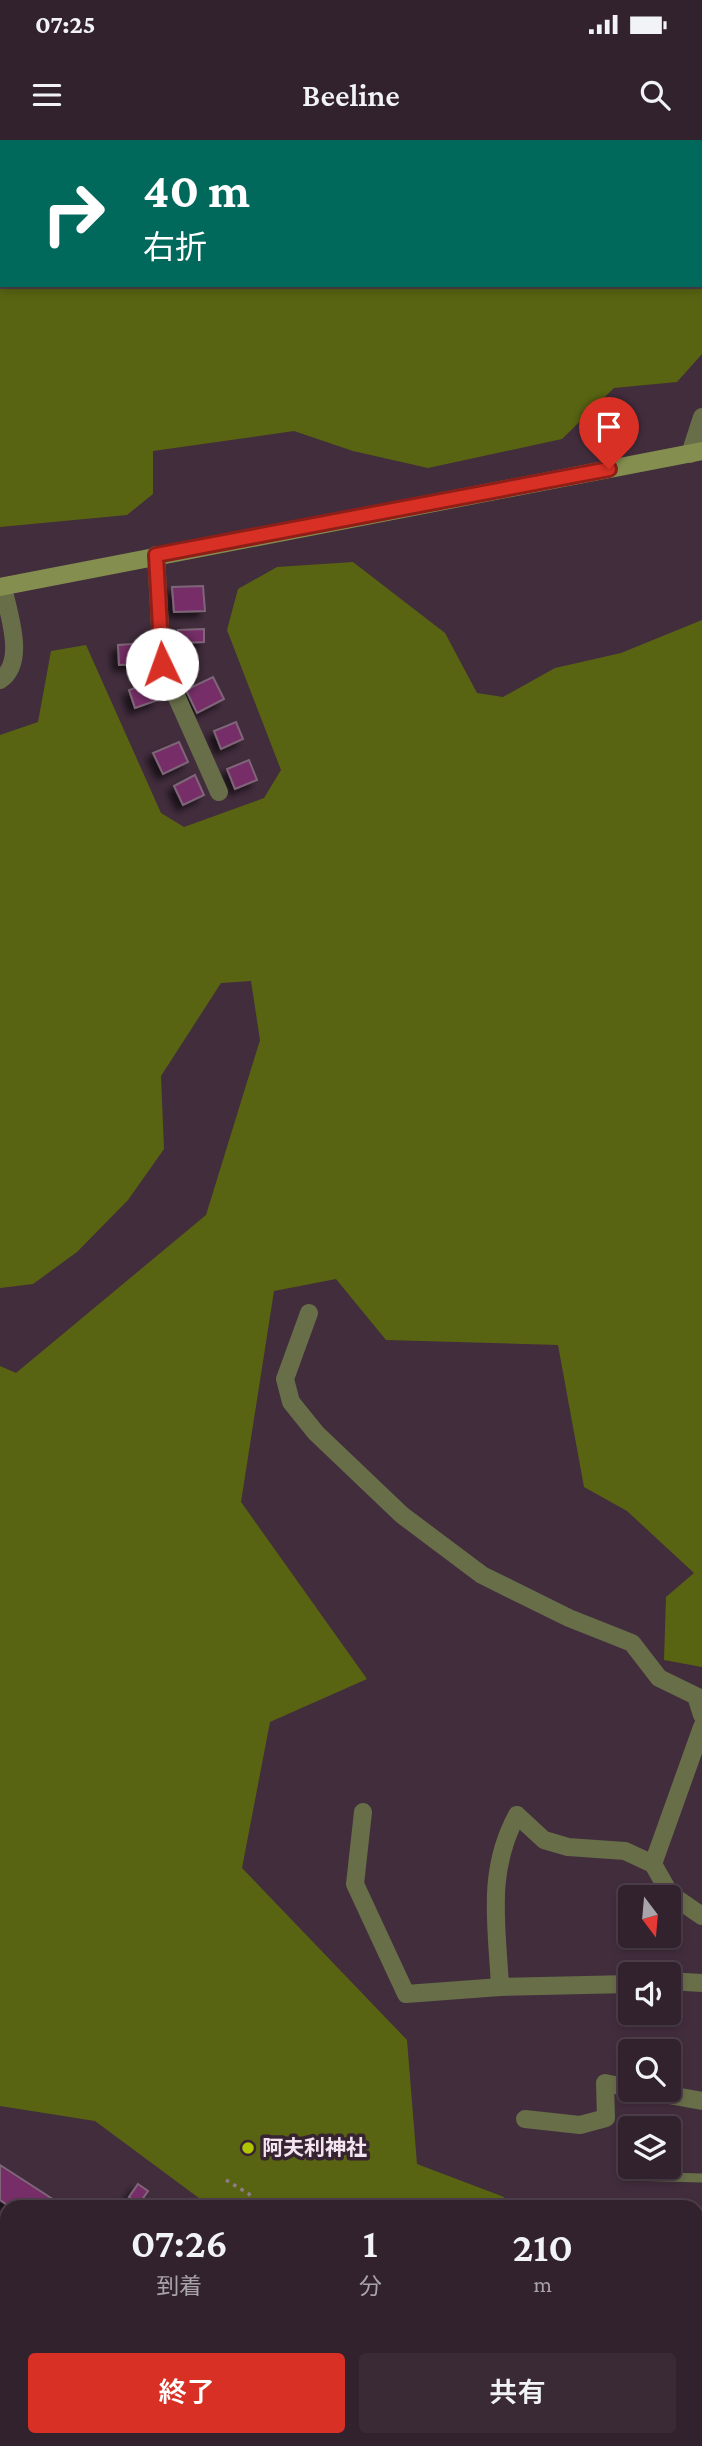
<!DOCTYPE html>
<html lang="ja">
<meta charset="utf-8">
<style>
:root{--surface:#32222e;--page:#3a2a36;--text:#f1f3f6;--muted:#a8a4aa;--line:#4d3f4a;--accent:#d93025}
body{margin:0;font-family:"Crimson Pro","Noto Sans JP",serif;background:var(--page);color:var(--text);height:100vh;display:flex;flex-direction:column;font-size:26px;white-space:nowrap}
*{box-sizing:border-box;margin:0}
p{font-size:23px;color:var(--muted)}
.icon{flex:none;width:38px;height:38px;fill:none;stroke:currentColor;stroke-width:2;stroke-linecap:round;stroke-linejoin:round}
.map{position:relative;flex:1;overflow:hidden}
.drawer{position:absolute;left:0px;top:2060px;width:704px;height:247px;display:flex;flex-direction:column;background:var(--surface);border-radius:21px 21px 0 0;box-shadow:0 4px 10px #0003,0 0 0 2px var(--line)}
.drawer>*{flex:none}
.banner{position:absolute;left:0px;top:0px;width:704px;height:147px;box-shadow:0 4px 10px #0003,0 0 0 2px var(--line);background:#00695c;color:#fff;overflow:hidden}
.needle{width:46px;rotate:164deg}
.controls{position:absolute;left:618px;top:1745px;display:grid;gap:14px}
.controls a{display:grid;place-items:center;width:63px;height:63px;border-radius:7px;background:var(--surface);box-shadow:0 4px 10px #0003,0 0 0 2px var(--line);font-size:35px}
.pin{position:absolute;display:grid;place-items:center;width:60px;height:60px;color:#fff;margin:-72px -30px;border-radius:50% 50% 50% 0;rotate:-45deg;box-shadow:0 0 7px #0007}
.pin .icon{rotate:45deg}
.me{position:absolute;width:77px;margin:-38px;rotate:357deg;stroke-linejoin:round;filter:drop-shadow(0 0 5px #0008)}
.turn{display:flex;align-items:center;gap:24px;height:147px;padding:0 28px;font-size:32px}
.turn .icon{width:91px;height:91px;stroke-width:2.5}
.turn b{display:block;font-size:49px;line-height:60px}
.eta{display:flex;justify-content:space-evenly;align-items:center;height:119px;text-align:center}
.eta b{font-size:42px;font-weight:600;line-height:49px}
.button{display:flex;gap:14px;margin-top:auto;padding:14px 28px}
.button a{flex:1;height:80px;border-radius:7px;background:var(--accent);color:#fff;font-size:28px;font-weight:600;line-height:80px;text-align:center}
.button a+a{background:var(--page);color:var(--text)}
.status{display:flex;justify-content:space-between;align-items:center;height:49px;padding:0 35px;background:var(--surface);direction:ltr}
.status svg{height:19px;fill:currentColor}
header{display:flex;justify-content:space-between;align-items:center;height:91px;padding:0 28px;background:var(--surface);font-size:32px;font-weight:600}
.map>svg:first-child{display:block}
.forest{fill:#596412}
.building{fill:#772d68;stroke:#7e6678;stroke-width:2;filter:url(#shadow)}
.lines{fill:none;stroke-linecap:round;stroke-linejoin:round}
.path{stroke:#8d7b88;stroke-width:3.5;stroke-dasharray:3.5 5;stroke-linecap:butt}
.lane{stroke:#676e48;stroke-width:9}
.street{stroke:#676e48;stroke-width:18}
.secondary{stroke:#838e4f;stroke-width:18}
.route-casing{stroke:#8d1f18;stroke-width:18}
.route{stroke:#d93025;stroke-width:12}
.poi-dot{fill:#b0c501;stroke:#382332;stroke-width:2.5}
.labels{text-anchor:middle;stroke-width:7;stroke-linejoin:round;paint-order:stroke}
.poi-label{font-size:21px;font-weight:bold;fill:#f3e5ef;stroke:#382332;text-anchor:start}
</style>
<div class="status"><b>07:25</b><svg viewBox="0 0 49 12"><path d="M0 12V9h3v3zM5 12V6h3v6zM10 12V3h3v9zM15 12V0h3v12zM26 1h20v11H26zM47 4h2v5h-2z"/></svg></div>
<header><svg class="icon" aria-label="menu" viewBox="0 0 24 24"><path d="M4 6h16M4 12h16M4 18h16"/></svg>Beeline<svg class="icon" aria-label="search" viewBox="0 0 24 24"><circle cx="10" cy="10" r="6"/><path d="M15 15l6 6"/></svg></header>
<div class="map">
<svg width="702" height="2306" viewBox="0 0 702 2306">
<defs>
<filter id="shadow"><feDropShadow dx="-6" dy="6" stdDeviation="3.5" flood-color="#0009"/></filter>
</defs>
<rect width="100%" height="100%" fill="#422d3d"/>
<path class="forest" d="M0,0h243l-241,2v143h700v-75v144l-25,28 -63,6 -52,51 -134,29 -75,-17 -59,-20 -141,20v43l-26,21 -127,12z
M384,0h254l2,2h-259z
M353,422l92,71 32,60 26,4 52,-29 66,-15 81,-33v1047l-38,-7 2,-63 28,-24 -67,-62 -43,-24 -26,-142 -172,-5 -50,-61 -62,12 -33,211 126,177 -97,43 -28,146 165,172 10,124 87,33 -2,10h-291l-116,-86 -95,-15v-740l16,7 190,-158 54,-175 -9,-59 -30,2 -60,93 3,73 -36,51 -51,52 -44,32 -33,4v-553l38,-13 13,-71 35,-6 75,168 23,14 80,-29 17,-28 -54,-140 11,-41 39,-22z"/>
<path class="building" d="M203,446l2,25 -31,1 -2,-25z
M204,489v13l-25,1 -1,-13z
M147,503l1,21 -29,1 -1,-20z
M213,537l11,22 -27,14 -11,-23z
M152,542l6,18 -23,8 -6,-18z
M236,582l7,17 -22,10 -7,-18z
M179,602l9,20 -25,12 -10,-21z
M249,620l8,20 -22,9 -8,-20z
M195,635l9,20 -21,10 -9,-19z
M0,2025l65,42h-55l-10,-7z
M138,2044l10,7 -9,13 -10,-7z
M7,2072v19l-7,-5v-11l3,2z
M0,2148l7,7 -4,7 4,7 -7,6z
M6,2196l1,1v17l-7,-5z
M24,2300h15l7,6h-28z
M44,2300h21l-6,6h-8z
M121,2300h18l10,6h-32z
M198,2300h118v6h-122z"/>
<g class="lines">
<path class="path" d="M226,2040l23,14 10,13
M472,2306l2,-6"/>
<path class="lane" d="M627,2036l75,2"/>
<path class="street" d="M651,0l1,2
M702,52v1
M690,314l12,-37
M156,415l6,109 57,128
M0,540c27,-18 8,-67 3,-93
M309,1173l-24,66 6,23 25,31 86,82 80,60 87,43 63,25 27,35 37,18 6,19
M702,1587l-49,137 17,30 32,22
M363,1672l-8,72 51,110 94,-7 130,-3
M668,1841l34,2
M500,1847c-3,-62 -14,-115 17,-172l27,25 24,7 57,4 28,13
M641,1950l61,11
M525,1979l55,6 26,-7 -1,-35 25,5
M0,2128l7,4
M365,2300l12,6
M182,2306l4,-6
M696,2306l6,-52"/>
<path class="secondary" d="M0,447l702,-136"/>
</g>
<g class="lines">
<g class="route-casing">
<path id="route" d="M162,524l-6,-109 453,-86"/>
</g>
<use href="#route" class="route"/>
</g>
<circle class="poi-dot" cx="248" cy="2008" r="7"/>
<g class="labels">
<g class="poi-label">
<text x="262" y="2015">阿夫利神社</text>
</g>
</g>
</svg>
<div class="controls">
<a><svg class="needle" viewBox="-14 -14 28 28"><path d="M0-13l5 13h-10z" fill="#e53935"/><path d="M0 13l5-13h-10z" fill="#a8a4aa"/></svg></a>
<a><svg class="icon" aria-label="sound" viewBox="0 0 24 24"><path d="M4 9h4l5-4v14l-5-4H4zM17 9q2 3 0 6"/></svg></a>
<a><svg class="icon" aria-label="search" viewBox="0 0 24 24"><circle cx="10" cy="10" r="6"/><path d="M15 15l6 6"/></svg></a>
<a><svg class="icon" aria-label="layers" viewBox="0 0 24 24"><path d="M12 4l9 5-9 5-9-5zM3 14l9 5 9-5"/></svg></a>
</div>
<div class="pin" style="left:609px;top:329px;background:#d93025"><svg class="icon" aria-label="arrive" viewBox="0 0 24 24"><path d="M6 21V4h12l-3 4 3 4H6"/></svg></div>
<svg class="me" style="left:162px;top:524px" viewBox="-20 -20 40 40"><circle r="19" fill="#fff"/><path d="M0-13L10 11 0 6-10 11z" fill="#d93025"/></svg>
<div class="banner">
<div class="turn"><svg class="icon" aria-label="right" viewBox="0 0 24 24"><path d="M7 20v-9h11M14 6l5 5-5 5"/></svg><div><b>40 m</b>右折</div></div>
</div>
<section class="drawer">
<div class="eta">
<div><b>07:26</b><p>到着</p></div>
<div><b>1</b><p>分</p></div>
<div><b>210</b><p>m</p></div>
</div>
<div class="button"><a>終了</a><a>共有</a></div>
</section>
</div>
